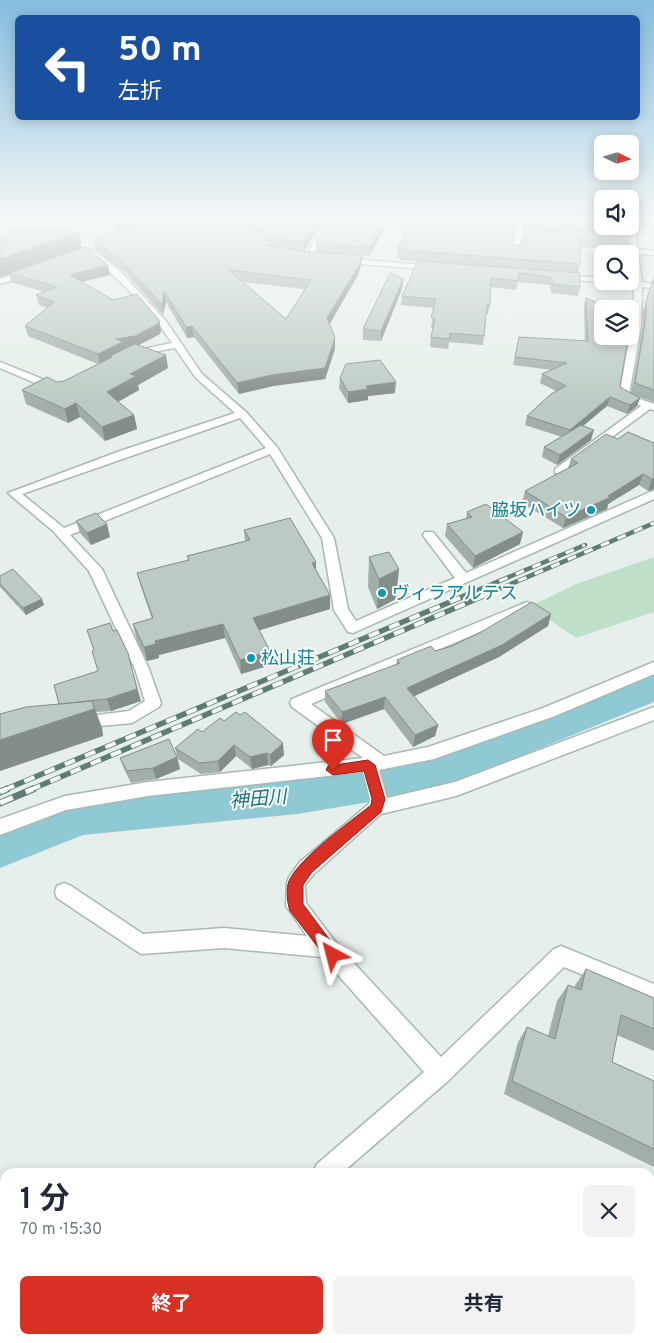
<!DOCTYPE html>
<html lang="ja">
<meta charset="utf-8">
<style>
:root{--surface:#fff;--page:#f2f2f3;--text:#1f2937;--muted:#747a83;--accent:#d93025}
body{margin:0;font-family:Overpass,"Noto Sans JP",sans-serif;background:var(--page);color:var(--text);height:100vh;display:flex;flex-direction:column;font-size:19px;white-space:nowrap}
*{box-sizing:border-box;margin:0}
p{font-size:16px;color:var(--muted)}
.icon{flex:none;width:28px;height:28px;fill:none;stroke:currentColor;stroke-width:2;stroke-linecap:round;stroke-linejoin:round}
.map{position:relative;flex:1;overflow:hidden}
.side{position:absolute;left:0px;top:1168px;width:655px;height:176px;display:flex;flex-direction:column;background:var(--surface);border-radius:15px 15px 0 0;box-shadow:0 2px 12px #0003}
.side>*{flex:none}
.top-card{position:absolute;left:15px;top:15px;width:625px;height:105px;border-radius:8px;box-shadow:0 2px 12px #0003;background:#1a4fa0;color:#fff;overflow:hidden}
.needle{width:32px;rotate:95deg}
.tools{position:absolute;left:594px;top:135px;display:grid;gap:10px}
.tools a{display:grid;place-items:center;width:45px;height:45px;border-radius:8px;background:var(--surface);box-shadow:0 2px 12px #0003;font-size:25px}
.pin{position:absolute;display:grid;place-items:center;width:42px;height:42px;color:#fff;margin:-51px -21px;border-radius:50% 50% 50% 0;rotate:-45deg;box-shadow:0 0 5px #0007}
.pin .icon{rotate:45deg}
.me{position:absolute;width:55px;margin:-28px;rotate:322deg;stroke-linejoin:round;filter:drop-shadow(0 0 4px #0008)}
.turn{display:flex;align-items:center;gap:18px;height:105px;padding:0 20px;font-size:22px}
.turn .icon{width:65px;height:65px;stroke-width:2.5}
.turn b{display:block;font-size:35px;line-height:42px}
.round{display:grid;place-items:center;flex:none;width:52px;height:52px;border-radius:8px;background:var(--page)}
.head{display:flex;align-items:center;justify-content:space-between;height:85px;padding:0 20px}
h1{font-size:30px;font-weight:700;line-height:38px}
.cta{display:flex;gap:10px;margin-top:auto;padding:10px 20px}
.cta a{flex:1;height:58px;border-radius:8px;background:var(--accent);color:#fff;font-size:20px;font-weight:700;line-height:58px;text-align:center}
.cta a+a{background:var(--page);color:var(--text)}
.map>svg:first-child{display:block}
.green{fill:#bfe0c8}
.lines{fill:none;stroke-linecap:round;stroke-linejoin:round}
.river{fill:#8ec9d4;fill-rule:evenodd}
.minor-casing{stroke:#a8b8b2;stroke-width:3}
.minor{fill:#fff;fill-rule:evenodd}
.rail-far2-casing{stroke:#5f7d75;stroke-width:4.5}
.rail-far1-casing{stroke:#5f7d75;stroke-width:5.5}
.rail-casing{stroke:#5f7d75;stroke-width:7}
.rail-far2{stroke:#f7fbf9;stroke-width:3;stroke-dasharray:9;stroke-linecap:butt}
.rail-far1{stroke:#f7fbf9;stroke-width:4;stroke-dasharray:11;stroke-linecap:butt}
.rail{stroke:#f7fbf9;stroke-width:5;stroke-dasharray:14;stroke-linecap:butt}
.wall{fill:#a1aea9;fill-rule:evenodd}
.shaded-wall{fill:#838d89}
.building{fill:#bbcac4;stroke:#838d89;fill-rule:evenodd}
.route{fill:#d93025;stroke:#8d1f18}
.culture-dot{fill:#0f9aa8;stroke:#f7fbf9;stroke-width:2}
.labels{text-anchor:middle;stroke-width:4;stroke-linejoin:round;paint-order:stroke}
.culture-label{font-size:18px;fill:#0d838f;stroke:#f7fbf9;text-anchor:start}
.water-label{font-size:19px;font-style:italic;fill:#1c6f80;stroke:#f7fbf9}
</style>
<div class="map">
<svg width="654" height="1343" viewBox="0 0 654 1343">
<rect width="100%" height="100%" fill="#e6efeb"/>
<path class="green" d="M654,557v55l-78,26 -42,-29 1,-5 41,-20z"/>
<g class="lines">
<path class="river" d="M654,671v31l-175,71 -74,23 -108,18 -214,21 -83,33v-42l81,-31 216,-19 108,-16 53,-15z"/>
<g class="minor-casing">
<path id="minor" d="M128,218h7l14,13 -7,2z
M327,218h6l-23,42h-6z
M519,218h6l-2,12 26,4 -4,2 -23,-2 -3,18 -4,2 -4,-2z
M630,219l24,3v4l-24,-3z
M630,224l4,2 4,23 16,2v4l-16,-1 4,28 12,2v4l-12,-1 -1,39 -12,69 25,9v6l-4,-1 -87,64h-8v-4l86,-63 -22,-10 13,-70 2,-40 -22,-5h22l-7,-55h3z
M86,249h6l28,22 46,50 36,53 44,38 31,35 57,91 14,71 8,12 99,-43 -30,-40 -2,-3 2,-3h8l33,41 184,-81 4,-1v8l-301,134 -5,-1 -14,-22 -12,-72 -52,-84 -200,81 32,34 47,100 12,34 -2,4 -27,16 -53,5 -6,-2 -2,-4 2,-4 56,-7 16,-10 -10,-32 -46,-98 -36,-40 -45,-38 112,-42 115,-38 -39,-35 -21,-30 -47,8v-4l44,-9c-23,-35 -53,-65 -86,-90zM240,418l26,30 -202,80 -42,-34z
M341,258l94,8 4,2 -4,2 -97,-8v-4z
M29,270l4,2 -1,2 -32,10v-5z
M560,275l42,3v3h3l-3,1 -45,-3v-4z
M0,362l62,25 1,2 -9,2 -54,-23z
M527,602l7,5 -2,3 -221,94 73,52 44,-9 115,-39 111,-46v12l-99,42 -121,43 -55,11 8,28 68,-16 199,-75v13l-198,76 -75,18 -67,60 -9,11 1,18 34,45 101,109 113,-108 7,-3 93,38v20l-90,-37 -116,114 -105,91h-30l4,-8 107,-92 -102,-115 -98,-9 -83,6 -84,-56 -2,-6 2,-6 7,-3 7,3 72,48 81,-6 83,8 -21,-30 1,-23 2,-6 11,-15 69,-58 1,-5 -7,-27 -215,24 -82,14 -66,25v-16l65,-23 83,-14 215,-24 -71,-51 -2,-4 2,-4z
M118,1339h30l-1,4h-31z"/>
</g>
<use href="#minor" class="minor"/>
<g class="rail-far2-casing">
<path id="rail-far2" d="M466,595l119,-50
M485,595l169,-72"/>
</g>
<g class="rail-far1-casing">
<path id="rail-far1" d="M4,790l465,-196
M30,790l458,-196"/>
</g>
<g class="rail-casing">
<path id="rail" d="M0,792l7,-3
M0,803l33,-14"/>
</g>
<use href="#rail-far2" class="rail-far2"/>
<use href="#rail-far1" class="rail-far1"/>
<use href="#rail" class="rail"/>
</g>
<path class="wall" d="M110,218h23l3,9 10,-2 -9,-7h96l32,27 6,1 -35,-28h89l-21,34 12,1v-9l75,-26 -22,38 -4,-1 -1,2h-2l-1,8 -3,10 -28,49 5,25 -10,30 -52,7 -34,8 -45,-57 -7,1 -21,-36 -3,13 -39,-44 -28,-20 -2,-10 23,-10 -1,-1 -2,-9zM243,282l62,7 -19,30z
M403,218h115l-7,24 5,4 6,-3 4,-25h76v8h26l-1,9 3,6 -2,10 -48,-4v17l-2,9 2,14 -2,9 -27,-3 -1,-8 -32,-3 -2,8 -25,-3 -1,18 -2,9h-2l-3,31 -34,-3 -1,7 -18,-2 1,-10 2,-9h-2l3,-20 -33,-3 1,-9 16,-35 -18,-1 1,-2h-4l1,-10 12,-27z
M79,232l3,16 28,27 -28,7 31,18 46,20 2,10 -1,4 -21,11 29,23 -30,17 1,5 -21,12 16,13 3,14 -32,12 -25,-24 -12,6 -42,-19 -4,-14 35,-8 7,-1 34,-17 -70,-28 -3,-10 22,-18 -8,-3 -3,-10 8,-3 -33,-10 -2,-8 -9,4z
M654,276v126l-20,-7 6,3 -3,8 -10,8 -20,-8 -24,20 8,14 -34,25 -15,-8 2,-10 18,-10 -37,-12 2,-9 29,-25 -16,-8 2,-9 10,-4 -39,-5 6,-28 66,4 -1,-35 2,-8 34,89 11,6 12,-67v-15z
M403,279l-1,10 -21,52 -18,-1v-11z
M340,378l55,15 -27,3v4l-20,3 -9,-15z
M618,439l36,4v46l-6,2 -9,-6 -31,19 -1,5 -44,19 -41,-25 3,-12 43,-23 3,-9z
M467,512l53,32 -47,24 -28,-32 2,-12 19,-5z
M76,521l34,16 -19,8 -11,-12z
M244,530l72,41 14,24v14l-71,21 12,35 -30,9 -16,-36 -66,17v3l-12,3 -11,-23 -3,-14 19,-5 -11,-32 -4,-14 51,-13 -1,-4 58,-15z
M369,557l27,42 -19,10 -9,-22z
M0,576l44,29 -18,10 -26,-28z
M551,614l-3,12 -49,31 -85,39 24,29 -3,11 -22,11 -29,-38 -42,15 -17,-22v-11l71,-26 1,-5 38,-9z
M87,630l54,71 -30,10 -15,1 6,16 1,8 -103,35 59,-67 39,-33 -4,-21z
M224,721l60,34 -13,11 -3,-1 -16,4 -16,-13 -16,16 -19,2 -23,-15 -3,-11 27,-16z
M177,757l3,12 -24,10 -25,4 -7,-14 -4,-11z
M586,969l68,29v53l-37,-16 -5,27 42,19v86l-150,-73 14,-52 9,-15 21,9 9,-35 11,-16 6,2z"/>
<path class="shaded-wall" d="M146,218h51l-49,9z
M319,218h6l-21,34v-10z
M386,218h5l-22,38 1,-10z
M517,218h1l-9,34 2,-10z
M135,219l1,10 -18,3 -2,-9z
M79,232l3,16 -73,25v1l-9,4v-19z
M362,255l-1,10 -3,10 -31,53v-10z
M108,265l2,10 -38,9 -2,-9z
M403,279l-1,10 -21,52v-10z
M164,291l2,11 -3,13 -1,-10z
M159,320l2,10 -1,4 -23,12 -13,2 1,4 -13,5 -2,-1 1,4 -11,5 -2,-11 18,-15z
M192,326l2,11 -7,1 -1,-11z
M335,338v11l-10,30 -52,7 -34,8 -2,-11z
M166,355l2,13 -30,17 1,5 -29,16 -3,-14 23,-18z
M396,382l-1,11 -27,3v4l-20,3v-11l18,-6z
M610,397l-3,9 -40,33 3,-9z
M640,398l-3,8 -10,8 3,-9z
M76,403l4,14 -12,6 -3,-14z
M134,415l3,14 -32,12 -3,-14z
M594,430l-3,10 -34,25 3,-10z
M643,474l-4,11 -31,19 -1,5 -44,19 3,-11 42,-21z
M652,479h2v10l-6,2z
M107,524l3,13 -19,8 -4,-12z
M523,532l-3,12 -47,24 2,-12z
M316,562v14l-4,-13z
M399,569l-3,30 -19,10 2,-30z
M330,595v14l-76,23 -1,-14z
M42,599l2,6 -18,10 -3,-7z
M551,614l-3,12 -49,31 -93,43 1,-12z
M223,624l2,14 -66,17v3l-12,3 -3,-14 11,-6z
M270,651l1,14 -30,9 -1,-14z
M131,666l10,35 -30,10 -4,-12z
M385,697l-1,12 -42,15v-12z
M92,701l10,27 1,8 -103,35v-31z
M438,725l-3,11 -22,11 2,-12z
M283,743l1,12 -13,11 -1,-11z
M234,745l2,11 -16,16 -2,-11z
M267,753l1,12 -16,4 -2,-12z
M177,757l3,12 -24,10 -3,-11z"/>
<path class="building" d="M119,218h14l2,1 -19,4 -2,-2 7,-1z
M182,218h51l32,27 42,7 55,3 -3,10 -32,53 8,20 -10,30 -53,7 -35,8 -45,-57 -6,1 -22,-36 -2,14 -40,-44 -28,-20 9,-7zM229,270l82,10 -25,39z
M247,218h72l-15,24 -32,-4z
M330,218h56l-16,28 -5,-1 -1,2 -48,-3z
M412,218h105l-6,24 5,4 7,-3 2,-16 105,8v6l-50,-4v27l-179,-14 1,-2h-4z
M527,218h75v7l-75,-6z
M614,226h14l1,1z
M14,227l65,5 -79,27v-22z
M86,247l22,18 -38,10 43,25 24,-6 22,26 -1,4 -23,12 -19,3 7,3 -25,12 -73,-28 29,-24 -18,-7 21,-8 -48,-14z
M418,261l162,12v14l-27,-3 -2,-7 -32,-4 -1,8 -27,-3 -1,27h-3l-3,31 -34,-3 -1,6 -18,-2 4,-18 -4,-1 5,-19 -34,-3z
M390,273l13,6 -22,52 -18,-2z
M653,280h1v110l-19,-7 11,-67v-15z
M586,298l9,4 38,2 -3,19v-14h-28v27h26l-8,51 20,11 -10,7 -20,-8 -40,33 -43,-14 24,-22 15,-8 -24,-12 25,-11 -52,-6 4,-20 69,4z
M135,344l31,11 -36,19 6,2 -29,16 27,23 -32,12 -26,-24 -11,6 -43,-19 25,-13 10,5 7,-1 48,-24 -2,-1z
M380,360l16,22 -30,4 2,3 -20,3 -8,-14 6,-14z
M581,425l13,5 -34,25 -16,-8z
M628,432l26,11v36h-2l-9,-5 -35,22 3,1 -45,20 -41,-26 53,-28 -7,-4 35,-25 12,5z
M486,504l37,28 -48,24 -28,-32 25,-7 -5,-5z
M96,513l11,11 -20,9 -11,-12z
M290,518l26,44 -4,1 18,32 -77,23 17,33 -30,9 -17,-36 -68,17 1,3 -12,3 -11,-23 20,-6 -16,-45 52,-13 -2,-4 63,-16 -6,-10z
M389,552l10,17 -20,10 -10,-22z
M13,569l29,30 -19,9 -23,-24v-8z
M532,602l19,12 -49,31 -95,43 31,37 -23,10 -30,-38 -43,15 -17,-21 75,-28 -3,-3 34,-14 4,5 17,-5 29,-14z
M110,623l3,8 4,-1 11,23 9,36 -30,10 -48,5 -5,-19 44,-14 -6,-20 2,-1 -7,-20z
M92,701l2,8 -94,31v-26l26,-7z
M236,712l4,3 5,-3 38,31 -13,12 -3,-2 -17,4 -16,-12 -16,16 -19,2 -24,-15 23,-19 4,3 18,-14 4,3z
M169,739l8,18 -24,11 -26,3 -7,-13z
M586,969l68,29v31l-33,-14 -9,47 42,19v68l-142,-68 15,-54 28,12 13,-54 13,5z"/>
<linearGradient id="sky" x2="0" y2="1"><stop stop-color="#84bce0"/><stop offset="0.54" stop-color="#f4f8f6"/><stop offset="1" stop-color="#f4f8f6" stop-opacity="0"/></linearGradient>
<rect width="654" height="406" fill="url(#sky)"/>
<path class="route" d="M368,760l7,5 10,34 -4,13 -69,60 -9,13v19l38,51 -3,5 -5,2 -5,-2 -38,-49c-3,-8 -4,-23 -1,-30 10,-23 61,-59 82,-76l1,-6 -8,-28 -31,4 -7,-5 2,-4z"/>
<g class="culture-dot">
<circle cx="591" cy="510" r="5"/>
<circle cx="382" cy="593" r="5"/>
<circle cx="251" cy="658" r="5"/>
</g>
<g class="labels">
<g class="culture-label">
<text x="581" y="516" text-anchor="end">脇坂ハイツ</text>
<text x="392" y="599">ヴィラアルテス</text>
<text x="261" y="664">松山荘</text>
</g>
<g class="water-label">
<text transform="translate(258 798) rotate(-5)" y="7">神田川</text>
</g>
</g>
</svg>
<div class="tools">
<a><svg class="needle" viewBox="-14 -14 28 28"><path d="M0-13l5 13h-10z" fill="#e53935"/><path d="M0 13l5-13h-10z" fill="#747a83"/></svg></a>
<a><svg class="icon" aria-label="sound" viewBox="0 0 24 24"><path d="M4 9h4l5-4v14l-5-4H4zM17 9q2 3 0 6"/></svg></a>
<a><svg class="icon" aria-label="search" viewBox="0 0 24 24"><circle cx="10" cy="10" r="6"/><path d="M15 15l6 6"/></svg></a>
<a><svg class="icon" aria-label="layers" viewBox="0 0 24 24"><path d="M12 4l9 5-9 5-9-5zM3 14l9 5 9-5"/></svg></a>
</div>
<div class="pin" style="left:333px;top:770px;background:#d93025"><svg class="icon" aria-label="arrive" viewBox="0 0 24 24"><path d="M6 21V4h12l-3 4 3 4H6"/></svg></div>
<svg class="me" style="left:333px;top:955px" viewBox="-20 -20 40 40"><path d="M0-17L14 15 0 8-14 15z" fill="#d93025" stroke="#fff" stroke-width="4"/></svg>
<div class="top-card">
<div class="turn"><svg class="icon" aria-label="left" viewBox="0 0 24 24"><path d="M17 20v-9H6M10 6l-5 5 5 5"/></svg><div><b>50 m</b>左折</div></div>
</div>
<section class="side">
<div class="head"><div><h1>1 分</h1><p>70 m · 15:30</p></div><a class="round"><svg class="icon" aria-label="close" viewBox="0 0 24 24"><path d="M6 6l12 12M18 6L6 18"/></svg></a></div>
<div class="cta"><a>終了</a><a>共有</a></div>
</section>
</div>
